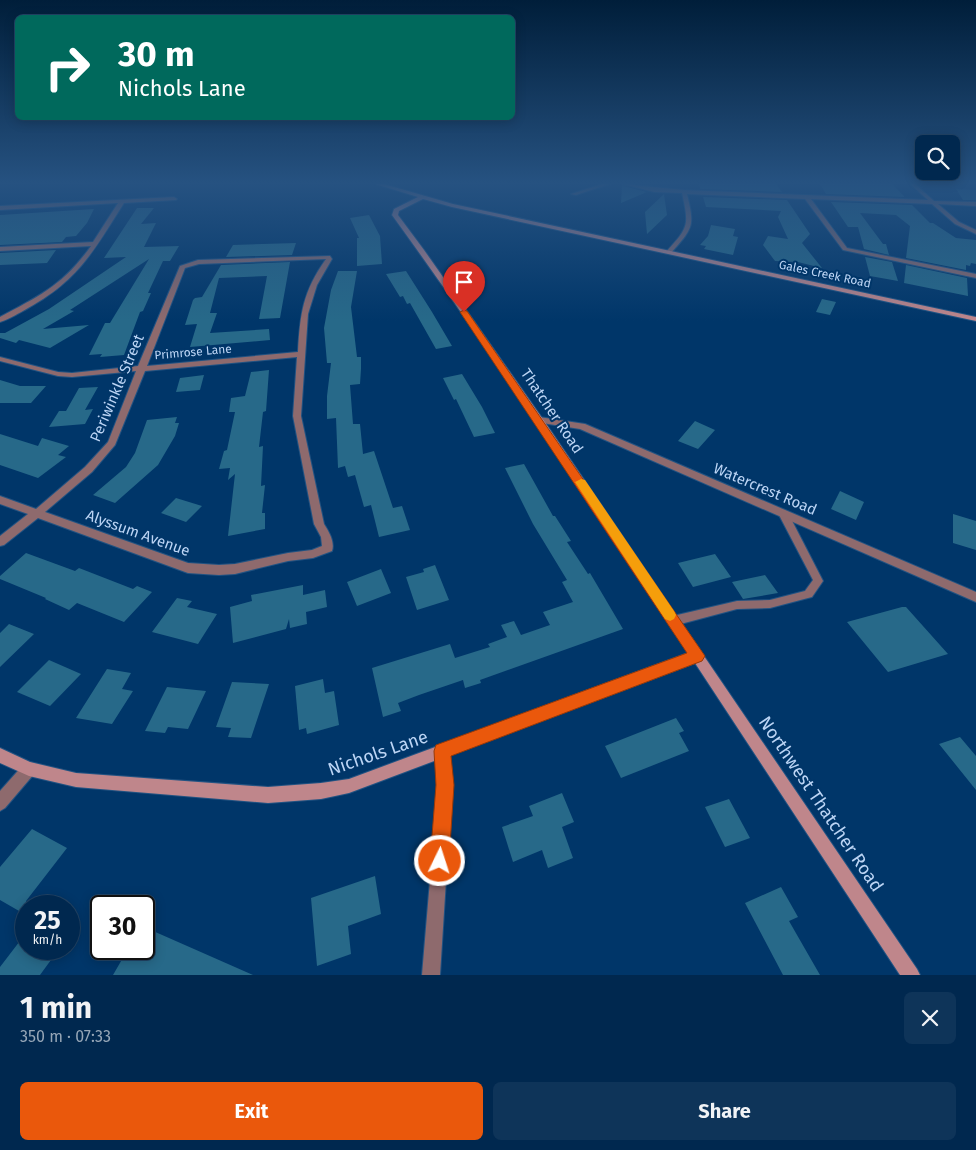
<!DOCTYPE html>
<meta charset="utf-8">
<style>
:root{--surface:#00284f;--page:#0e3459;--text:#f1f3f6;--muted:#95a6b7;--line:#246;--accent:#ea580c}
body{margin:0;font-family:"Fira Sans",sans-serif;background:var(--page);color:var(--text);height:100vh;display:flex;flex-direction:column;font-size:19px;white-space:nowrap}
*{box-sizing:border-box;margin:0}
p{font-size:16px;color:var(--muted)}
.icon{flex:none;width:28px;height:28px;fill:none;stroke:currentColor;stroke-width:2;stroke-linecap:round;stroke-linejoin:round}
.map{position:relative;height:975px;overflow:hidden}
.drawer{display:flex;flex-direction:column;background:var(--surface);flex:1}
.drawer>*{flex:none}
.guide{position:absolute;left:15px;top:15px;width:500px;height:105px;border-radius:8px;box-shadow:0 2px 12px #0003,0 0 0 1px var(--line);background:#00695c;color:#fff;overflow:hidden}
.buttons{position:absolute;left:915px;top:135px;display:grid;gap:10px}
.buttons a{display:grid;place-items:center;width:45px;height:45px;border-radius:8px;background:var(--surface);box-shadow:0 2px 12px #0003,0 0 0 1px var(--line);font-size:25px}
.speed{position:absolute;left:15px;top:895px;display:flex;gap:10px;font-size:25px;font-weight:700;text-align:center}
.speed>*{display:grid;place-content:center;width:65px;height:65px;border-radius:50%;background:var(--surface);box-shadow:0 2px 12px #0003,0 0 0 1px var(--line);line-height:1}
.speed small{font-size:12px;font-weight:400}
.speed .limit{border:2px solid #111;border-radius:8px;background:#fff;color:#111}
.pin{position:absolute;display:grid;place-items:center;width:42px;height:42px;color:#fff;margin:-51px -21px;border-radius:50% 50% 50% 0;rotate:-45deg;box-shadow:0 0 5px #0007}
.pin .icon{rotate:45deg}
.me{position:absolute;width:55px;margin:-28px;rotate:4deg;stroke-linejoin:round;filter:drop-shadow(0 0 4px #0008)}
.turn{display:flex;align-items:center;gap:18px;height:105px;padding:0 20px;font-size:22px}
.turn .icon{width:65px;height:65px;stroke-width:2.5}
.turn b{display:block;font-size:35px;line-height:42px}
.round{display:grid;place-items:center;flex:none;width:52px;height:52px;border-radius:8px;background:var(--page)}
.head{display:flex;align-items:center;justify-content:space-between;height:85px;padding:0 20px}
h1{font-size:30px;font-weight:700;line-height:38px}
.action{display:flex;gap:10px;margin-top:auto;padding:10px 20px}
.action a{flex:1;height:58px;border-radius:8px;background:var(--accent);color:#fff;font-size:20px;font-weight:700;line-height:58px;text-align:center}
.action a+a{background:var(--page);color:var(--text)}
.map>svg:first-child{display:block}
.building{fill:#276989}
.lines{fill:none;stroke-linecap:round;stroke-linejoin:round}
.lane-casing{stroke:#225382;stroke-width:2}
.street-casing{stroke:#225382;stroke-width:2}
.secondary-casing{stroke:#225382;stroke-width:2}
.lane{fill:#8e6a6d;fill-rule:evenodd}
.street{fill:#8e6a6d;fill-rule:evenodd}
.secondary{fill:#bf868b;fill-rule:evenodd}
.route{fill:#ea580c;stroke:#983908}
.slow{fill:#f59e0b}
.labels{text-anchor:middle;stroke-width:4;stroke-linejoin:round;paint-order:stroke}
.far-street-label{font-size:12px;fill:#bcd5f5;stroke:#003669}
.street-label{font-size:15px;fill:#bcd5f5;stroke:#003669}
.near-street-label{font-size:18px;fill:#bcd5f5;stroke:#003669}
</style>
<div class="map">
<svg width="976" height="975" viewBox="0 0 976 975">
<rect width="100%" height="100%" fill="#003669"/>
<path class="building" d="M699,184h77l6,8 -82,-3z
M820,184h72l13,13 -79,-3z
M622,185l1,1 24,6 -26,11z
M956,189l20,1v10h-13z
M664,194l3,21 -20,19 -2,-22z
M703,197l84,3 23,34 -8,9 20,25 -24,-6 -23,-1 -12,-16 5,-9 20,3 -10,-22 3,-6 -75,-4z
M831,202l81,3 18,18h3l23,15 20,2v24l-5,-1 -1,3 -4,-1v5l-60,-12 4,-32 -14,-11 -36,-2 23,31h3l3,11 -25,-6 -6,-22h-10z
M137,208h17l-13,16 15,-1 -12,24 35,-1 -9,15h-7l-15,32h3l-8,18 -3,1 -16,43 -24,2 2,-3 -13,1 16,-32h5l39,-64 -79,51 4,1 -31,18 46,-4 -39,23 -31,-8 -3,3 -16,-5v-5h5l44,-24 77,-52 -22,1z
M94,209l-7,14 -11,13 -10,1 -4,5 -62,3v-30z
M369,215l11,21 2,28 -25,2v-28h2l-9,-20z
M711,225l24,4 -2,7 5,1 -5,18 -29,-6 2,-3 -6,-1 8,-9z
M296,243l-4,12 -66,2 7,-12z
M56,250l-9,13 -47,2v-12z
M865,257l27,5 6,19 -28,-5z
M290,262l-10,56 -21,1 8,-43 -48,2 -9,35h7l-7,20 59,-4 1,11 -80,7 7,-23 -12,1 8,-25 2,-2 7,-1 19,-32z
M906,265l61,13 1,18 -64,-13z
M338,271h19l-6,36 6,50h4v12l-1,15 -10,1 3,39h7l3,30 11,-3 19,57 9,-2 8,24 -31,7 -8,-32 -7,2 -9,-32 -7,2 -3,-11 -7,2 -2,-50 -9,1v-23l4,-33h-4l-3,-35 7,-38z
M406,271l26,41 20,34 -16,3 -26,-46 -3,1 -4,-8 -3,1 -14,-23z
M822,299l14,3 -6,13 -14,-3z
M269,370l-3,41 -3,1 -4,35 4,-1 -2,40 4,-1 -3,28h3v16l-37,7 7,-62 -7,6 2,-12 -11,1 5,-18 3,-1 8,-38h-6l2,-14 14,-2 6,-24z
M462,374l20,33 13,26 -21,4 -18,-38 -2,1 -11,-22z
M204,375l-4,15 -24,2 4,-14z
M0,380l20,6h26l-15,17h-31z
M98,387l-13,23 8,-1 -8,15 -36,3 10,-16h7l13,-23z
M177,417l-2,6h4l-4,13 -17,29 -43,38 -22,-8 33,-28 9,-14 12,-33z
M695,421l20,9 -17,19 -20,-8z
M0,434l38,12 4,-8 27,8 -11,9 8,2 -28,21 -38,-13z
M524,464l29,52h2l16,25 -4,1 21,32 2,-1 33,56 -143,51 1,3 -16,5 -2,-8 -44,15 -21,8 3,8 -18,6 -11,-49 78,-24 5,14 35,-11 -2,-3 19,-7 -6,-12 13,-4 7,14 29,-10 -7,-13 30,-10 -11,-20 5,-2 -34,-56 -28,-56z
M840,491l24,11 -8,18 -25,-11z
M176,498l26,8 -16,16 -25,-9z
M953,514l23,7v29l-23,-7z
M26,553l49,18 4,-3 54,21 4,-3 15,6 -28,30 -47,-19 -8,7 -24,-11 1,-1 -46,-19v-3z
M715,554l16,23 -38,10 -15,-24z
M435,565l14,35 -32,10 -11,-33 18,-5 -1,-3z
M381,569l10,24 -34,13 -10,-24z
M765,575l13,18 -35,6 -11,-17z
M303,585v10l22,-5 2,17 -21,5 1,12 -17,4 -1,-9 -3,10 -53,14 -3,-36 22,-6 -1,-6z
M177,598l15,3 -5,6 30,7 -19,30 -46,-12z
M902,607h4l42,47 -60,18 -41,-50z
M9,624l25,10 -34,33v-34z
M49,660l32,14 -31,32 -33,-14z
M107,669l24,4 -9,16 11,2 -21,33 -36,-6z
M323,679l2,14 9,-2 5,34 -32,9 -1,-6 -7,2 -4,-44z
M232,682l37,2 -18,54 -23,-1 3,-9 -15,-1z
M167,687l39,4 -18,38 -20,-2 -3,6 -20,-2z
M676,718l8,13 -5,2 10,18 -68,27 -16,-32z
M960,737l16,19v34l-37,-46z
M562,793l12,29 -12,5 11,31 -25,10 -6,-18 -29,12 -11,-35 31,-11 -4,-10z
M729,799l21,39 -25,9 -20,-40z
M32,829l35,19 -41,53v14l-26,-15v-33z
M375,876l6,38 -33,12 3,28 -34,12 -6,-68z
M781,887l17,30 -9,4 31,54h-37l-38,-72z
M144,927l109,48h-140l15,-26h16z
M26,933v16h33l-19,26h-40v-8z"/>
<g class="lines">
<g class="lane-casing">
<path id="lane" d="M783,510l3,1 2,2 35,68 -11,16 -4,1 -38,10 -33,1 -64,17 -4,-2 -1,-3 1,-3 4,-2 64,-15 33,-1 35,-9 8,-11 -35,-67 2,-2z"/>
</g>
<g class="street-casing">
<path id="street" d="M602,184h8l-34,11 -5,-1z
M623,184l61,6 244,10 -18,-16h5l19,17 42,1v4l-38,-2 21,18 17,8v4l-21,-10 -23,-20 -121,-5 36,49 129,26v4l-133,-28 -38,-51 -118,-5c8,33 6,34 -16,59h-4v-2c22,-24 22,-26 15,-58l-28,-1z
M174,197l3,2 -1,1 -52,3c-30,47 -45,77 -96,105 -9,5 -18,11 -28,14v-5c41,-22 63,-32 91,-71l-91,5v-4l93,-5 25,-39 -118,7v-4z
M330,256l2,3 -15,26 -9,29 -7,102 23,108c5,8 11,18 8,27l-19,7 -25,3 -53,13 -16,1 -31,-2 -150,-55 -34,27 -4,1v-10l28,-22 -28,-10v-8l36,13 49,-42 23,-25 28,-71 -64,6 -14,-1 -58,-15v-4l58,15 14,1 66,-7 42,-100 18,-6zM326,259c-23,32 -26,55 -28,93l-151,14 38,-98 14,-4zM297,357l-4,59 21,108 7,13 1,9 -10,4 -24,3 -53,11 -16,1 -31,-2 -143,-51 47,-40 23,-27 30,-74z
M539,417l46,7 391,168v10l-396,-173 -44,-7 -1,-2z
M442,744l5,2 2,5 3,34 -12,190h-18l16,-190 -3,-34 2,-5z
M29,762l5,2 2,5 -2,5 -29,34 -5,3v-20l24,-27z"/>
</g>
<g class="secondary-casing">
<path id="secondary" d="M375,184h9l69,20 523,113v4l-524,-114 -29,-8 -24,12 -1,4 26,35 118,168 375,551 3,6h-20l-205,-312 -346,130 -28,6 -53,4 -192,-16 -47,-11 -29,-13v-15l30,14 46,11 192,14 53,-4 28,-4 339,-126c-97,-147 -192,-295 -296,-438l2,-6 24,-12z"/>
</g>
<use href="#lane" class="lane"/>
<use href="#street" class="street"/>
<use href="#secondary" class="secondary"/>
</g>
<linearGradient id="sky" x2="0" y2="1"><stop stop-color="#001e3a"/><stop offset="0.57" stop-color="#265281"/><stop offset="1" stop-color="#265281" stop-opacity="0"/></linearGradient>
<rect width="976" height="321" fill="url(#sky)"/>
<path class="route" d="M464,310l3,1 238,345 -3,5 -251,95 3,29 -5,76 -3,7 -6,2 -7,-2 -3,-7 6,-76 -2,-34 2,-6 251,-92 -227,-341z"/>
<path class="slow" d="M581,479l4,1 89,131 2,4 -2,4 -4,2 -5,-2 -88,-134 -2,-3z"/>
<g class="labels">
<g class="far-street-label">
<text transform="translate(825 274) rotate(12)" y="4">Gales Creek Road</text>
<text transform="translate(193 352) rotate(-5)" y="4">Primrose Lane</text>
</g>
<g class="street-label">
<text transform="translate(117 388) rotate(-67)" y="5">Periwinkle Street</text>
<text transform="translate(552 411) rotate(56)" y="5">Thatcher Road</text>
<text transform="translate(765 489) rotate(23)" y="5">Watercrest Road</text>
<text transform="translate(138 533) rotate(20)" y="5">Alyssum Avenue</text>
</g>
<g class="near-street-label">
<text transform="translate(378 753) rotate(-19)" y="6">Nichols Lane</text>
<text transform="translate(821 804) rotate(56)" y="6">Northwest Thatcher Road</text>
</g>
</g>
</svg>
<div class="buttons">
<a><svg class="icon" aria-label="search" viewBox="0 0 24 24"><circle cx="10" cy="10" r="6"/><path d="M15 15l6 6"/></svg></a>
</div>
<div class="speed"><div>25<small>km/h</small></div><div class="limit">30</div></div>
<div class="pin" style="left:464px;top:312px;background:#d93025"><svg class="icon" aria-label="arrive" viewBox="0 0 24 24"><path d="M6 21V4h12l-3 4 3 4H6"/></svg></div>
<svg class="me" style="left:440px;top:861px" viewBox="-20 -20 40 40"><circle r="17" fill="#ea580c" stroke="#fff" stroke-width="3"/><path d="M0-11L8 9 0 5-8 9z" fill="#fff"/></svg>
<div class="guide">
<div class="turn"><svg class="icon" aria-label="right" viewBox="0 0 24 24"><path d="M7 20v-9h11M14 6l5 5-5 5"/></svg><div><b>30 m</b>Nichols Lane</div></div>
</div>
</div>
<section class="drawer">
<div class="head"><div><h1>1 min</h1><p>350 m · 07:33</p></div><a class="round"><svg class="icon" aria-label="close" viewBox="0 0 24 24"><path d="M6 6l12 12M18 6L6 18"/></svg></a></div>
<div class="action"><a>Exit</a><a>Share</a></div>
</section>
